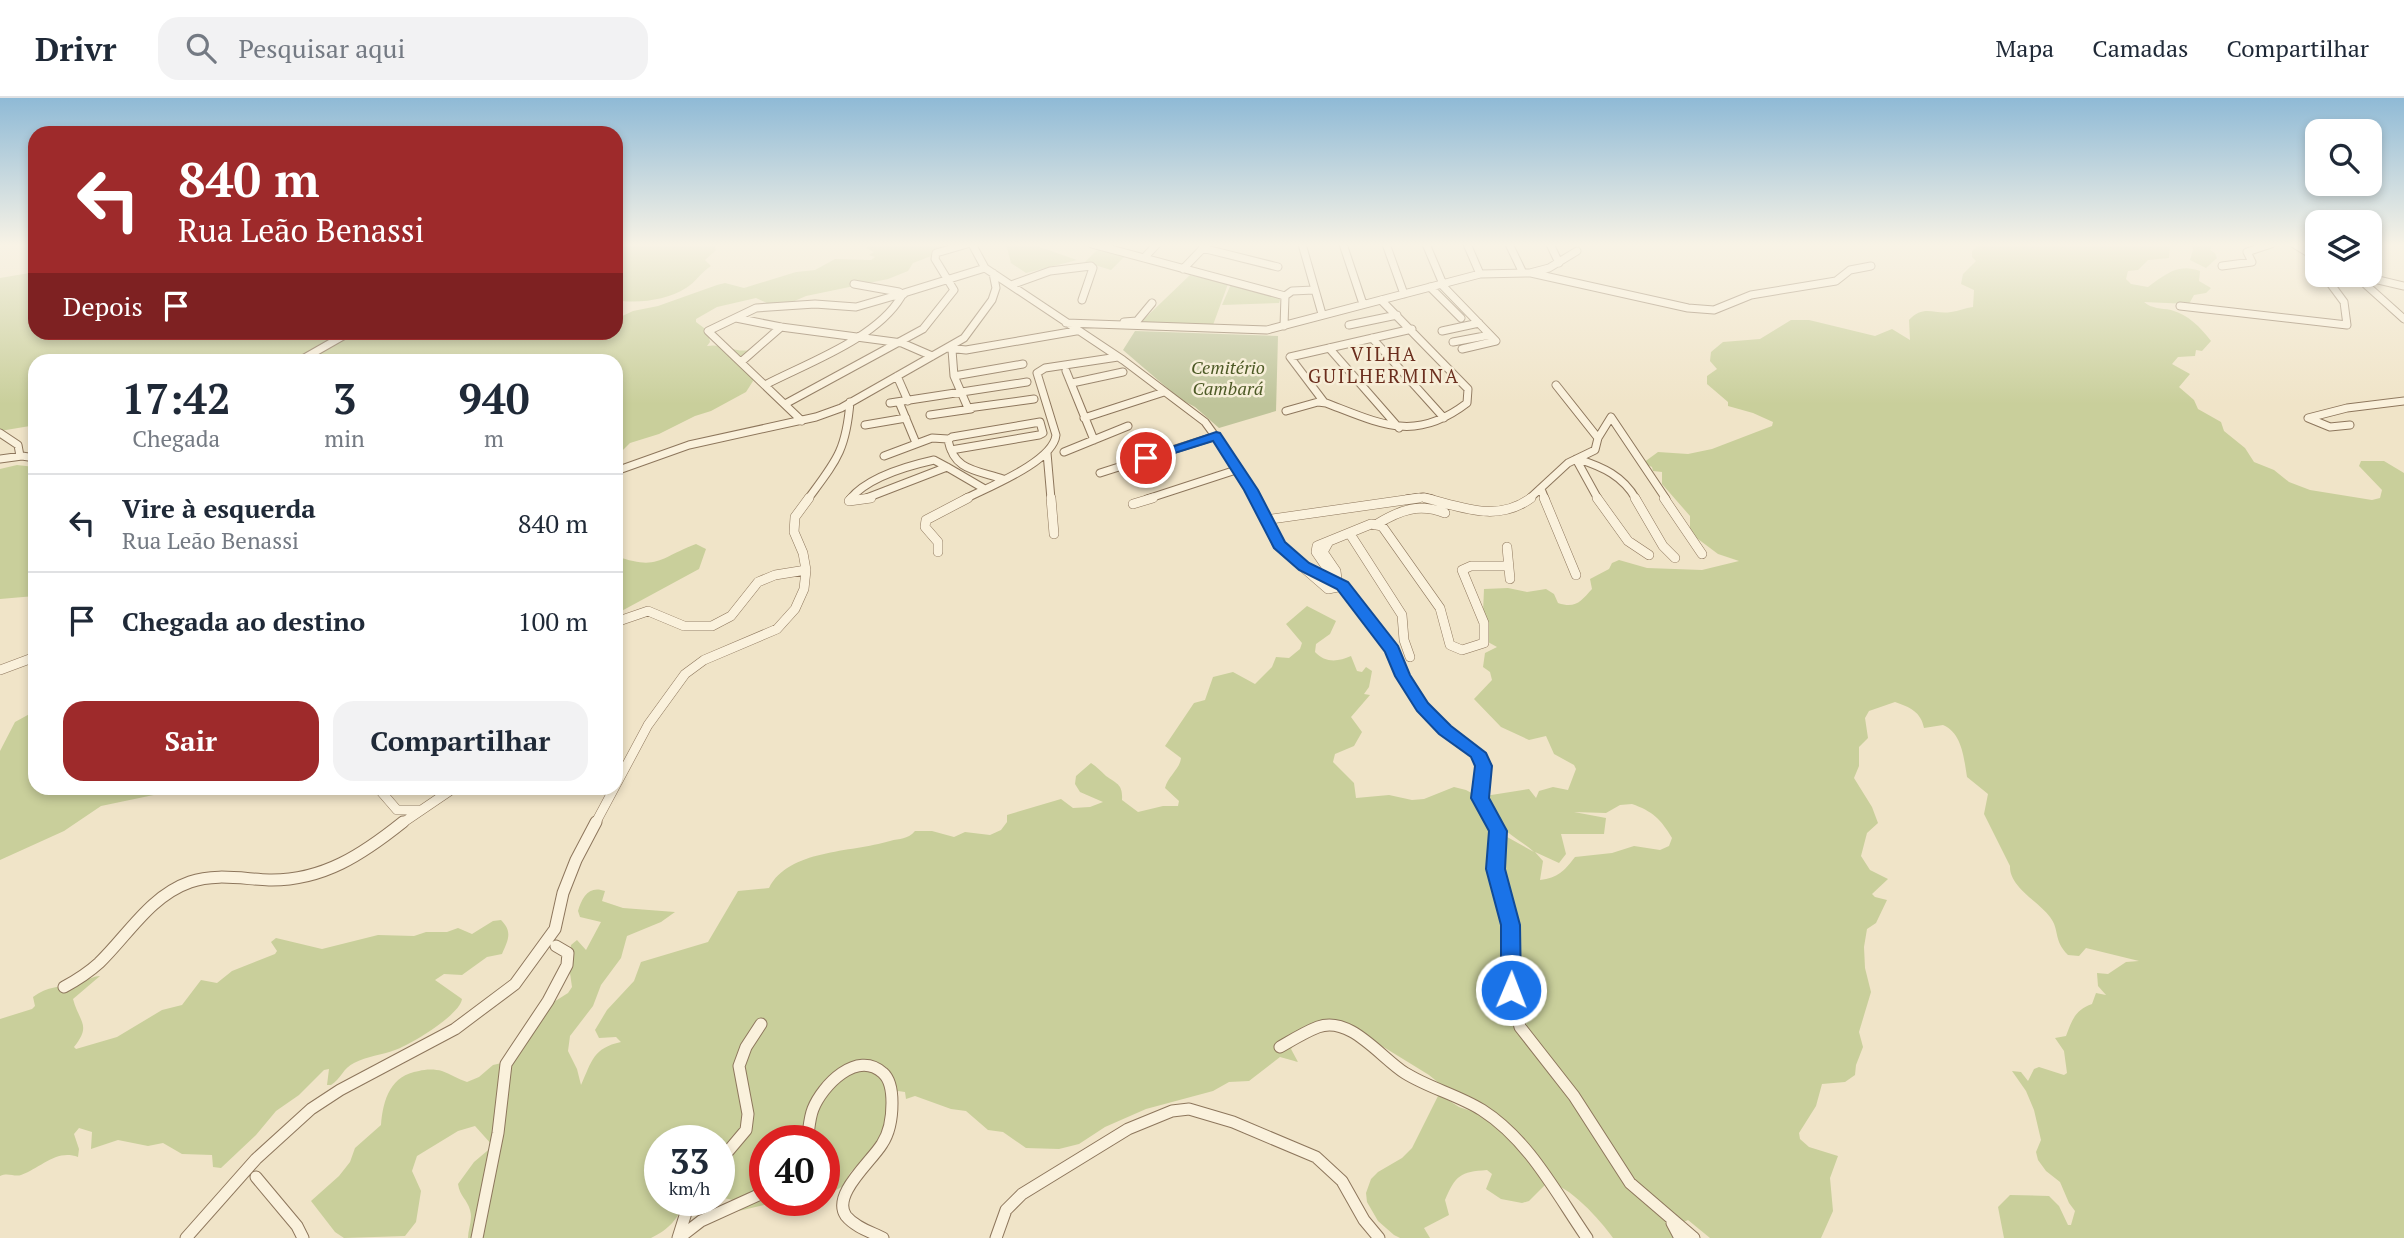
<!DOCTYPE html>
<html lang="pt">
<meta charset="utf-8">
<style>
:root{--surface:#fff;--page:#f2f2f3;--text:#1f2937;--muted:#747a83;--line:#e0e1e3;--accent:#9e2a2b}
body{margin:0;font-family:"PT Serif",serif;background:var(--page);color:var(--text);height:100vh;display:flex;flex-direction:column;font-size:26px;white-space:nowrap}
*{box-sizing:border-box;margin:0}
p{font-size:23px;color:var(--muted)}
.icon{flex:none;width:38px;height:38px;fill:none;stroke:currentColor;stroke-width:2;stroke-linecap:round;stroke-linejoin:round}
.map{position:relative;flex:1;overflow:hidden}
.drawer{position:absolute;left:28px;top:256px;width:595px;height:441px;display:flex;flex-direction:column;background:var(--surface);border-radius:21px;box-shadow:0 4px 10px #0003}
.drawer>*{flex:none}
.guide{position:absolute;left:28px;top:28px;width:595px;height:214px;border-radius:21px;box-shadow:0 4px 10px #0003;background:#9e2a2b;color:#fff;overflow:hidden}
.fabs{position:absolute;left:2305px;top:21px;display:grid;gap:14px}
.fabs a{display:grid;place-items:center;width:77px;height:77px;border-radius:14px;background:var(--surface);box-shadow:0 4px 10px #0003;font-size:35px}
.speed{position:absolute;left:644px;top:1027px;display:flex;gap:14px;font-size:35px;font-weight:700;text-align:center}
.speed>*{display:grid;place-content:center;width:91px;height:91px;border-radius:50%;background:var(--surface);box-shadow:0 4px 10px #0003;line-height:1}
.speed small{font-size:18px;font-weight:400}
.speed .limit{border:10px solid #d22;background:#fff;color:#111}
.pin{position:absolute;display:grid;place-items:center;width:60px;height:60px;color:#fff;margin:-30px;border:4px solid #fff;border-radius:50%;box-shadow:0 2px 7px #0007}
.me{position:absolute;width:77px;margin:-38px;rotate:1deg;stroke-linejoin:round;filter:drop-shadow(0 0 5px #0008)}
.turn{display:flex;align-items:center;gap:24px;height:147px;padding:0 35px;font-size:32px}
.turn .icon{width:91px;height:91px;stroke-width:2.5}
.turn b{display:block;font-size:49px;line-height:60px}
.then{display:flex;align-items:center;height:66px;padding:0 35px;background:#0003;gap:14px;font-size:26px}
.eta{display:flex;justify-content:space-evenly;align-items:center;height:119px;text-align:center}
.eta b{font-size:42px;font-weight:700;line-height:49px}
.button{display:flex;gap:14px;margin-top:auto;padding:14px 35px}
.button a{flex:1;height:80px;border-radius:21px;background:var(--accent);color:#fff;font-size:28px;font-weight:700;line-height:80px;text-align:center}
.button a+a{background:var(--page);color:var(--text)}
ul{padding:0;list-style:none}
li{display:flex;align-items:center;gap:21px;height:98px;padding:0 35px;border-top:2px solid var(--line)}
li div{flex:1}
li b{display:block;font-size:26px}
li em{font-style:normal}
header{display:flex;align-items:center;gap:42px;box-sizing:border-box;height:98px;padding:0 35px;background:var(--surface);border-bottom:2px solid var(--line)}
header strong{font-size:33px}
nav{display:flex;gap:38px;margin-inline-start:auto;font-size:24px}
.search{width:490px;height:63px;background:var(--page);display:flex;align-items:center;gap:18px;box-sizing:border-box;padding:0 24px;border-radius:21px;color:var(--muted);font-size:26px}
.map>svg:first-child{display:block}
.green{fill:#c9cf9b;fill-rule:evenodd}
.cemetery{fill:#bfc49a}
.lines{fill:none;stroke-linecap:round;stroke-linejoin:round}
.minor-far2-casing{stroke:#8d765c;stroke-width:9}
.minor-far1-casing{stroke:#8d765c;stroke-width:10}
.minor-casing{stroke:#8d765c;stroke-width:13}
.minor-far2{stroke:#faf1dc;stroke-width:7}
.minor-far1{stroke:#faf1dc;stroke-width:9}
.minor{stroke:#faf1dc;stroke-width:11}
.route{fill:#1a73e8;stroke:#114b97;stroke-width:2}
.labels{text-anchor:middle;stroke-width:5;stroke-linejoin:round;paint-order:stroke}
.far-park-label{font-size:18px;font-style:italic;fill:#4d5a26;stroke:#f7eed8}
.far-neighbourhood-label{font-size:19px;letter-spacing:2px;fill:#6b2e1e;stroke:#f7eed8}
</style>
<header>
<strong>Drivr</strong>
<div class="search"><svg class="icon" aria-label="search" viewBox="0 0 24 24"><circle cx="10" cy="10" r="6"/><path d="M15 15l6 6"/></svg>Pesquisar aqui</div>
<nav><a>Mapa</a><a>Camadas</a><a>Compartilhar</a></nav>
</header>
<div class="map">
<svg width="2404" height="1140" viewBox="0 0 2404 1140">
<rect width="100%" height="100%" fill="#f0e4c8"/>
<path class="green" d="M616,146h93l6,3 1,3 -11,10 6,6c-10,6 -15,16 -25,22 -19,12 -48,16 -70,12z
M870,146l75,1 -11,10 -21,8 -5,8 -20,8 -82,17 -16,7 -21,1 -13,-6 -39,9 -21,12v3l12,9 2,11 -3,4c16,-3 27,7 43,4l-11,9 16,19 -9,14 -35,19 -16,5 -36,18 -29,9 -8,8 -3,10 -3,1v-102h-581v71l-5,-5 -30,5v-153l35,-6v60h581v-13l17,-8 25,-5 59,-21 8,-2 19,5 52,-16 19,-2 20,-11 36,1 4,-3 -6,-2 5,-3 -8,-4z
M1006,146h25l46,16 -51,13 -15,-10z
M1980,146h190l-1,14 -21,2 -10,10 -10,1 -2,8 5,5 17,3c18,-13 30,-24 52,-16l-1,10 12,7 -5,5 -12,2 -5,9 -45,-2c8,7 17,6 27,8 18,5 29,17 40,31l-9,10 -6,-1 -1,6 -17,1 -6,7 18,10 -11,13 15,13 4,9 23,13 3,9 21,17 9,14 20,8 15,12 21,8 62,10 8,-2 2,-8 -23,-24 2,-5h23l20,12v765h-400l-6,-31 12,-12 39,1 10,10 9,19h3l4,-14 -6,-8 -9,-21 -14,-11 -8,-11 -2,-8 5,-12 -7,-30 -8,-19 -14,-20 9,1 7,9 6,-12 5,-2 25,8 3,-2 -3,-22 -9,-13 11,-2c6,-16 9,-26 26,-32l4,-11 10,2 -8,-9 -1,-13 11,1 18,-12 13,-1 -53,-13 -7,8 -11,-1c-15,-15 -8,-25 -18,-38 -12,-16 -41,-30 -40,-51l-26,-52 4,-20 -21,-17c-3,-19 -5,-44 -24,-52l-19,3c-3,-16 -14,-21 -29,-26l-26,9 -4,7 3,20 -9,9v19l-5,12 18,29 6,16 -11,10 -6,23 9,14 18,9 -16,15 3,3 12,3 -11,23 -9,6 -3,18 1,21 6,24 -12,40 4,15 -7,18 -1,10 -10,7 -23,2 -6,22 -17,27 1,6 9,8 29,9 -8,22 3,33 -12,27h-111l-22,-18 -13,6 4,12h-66c-12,-17 -45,-55 -66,-55l-18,18 -7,2 -21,-4 -15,-10 6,-15 -5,-4c-27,2 -31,5 -42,30l4,15 -25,13 6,10h-30l-6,-3 -16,-14 -11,-19 -1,-9 5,-14 7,-7 24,-14 10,-10 27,-54 20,13 15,5 -45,-37 -65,-40 -45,-6 -22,12 -6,8 7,13 -18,-5 -31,24 -20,1 -16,9 -67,18 -41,18 -26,17 -20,5 -33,-1 -23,-16 -15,-2 -22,-19 -15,-2 -36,-13 -9,3 -1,-7 -7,-1 -6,9 -8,35 -34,38 -7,13 -19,11v-56h-59v59l53,1c-16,8 -29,12 -45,2l-43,10 3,-13 -14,-3v-56h-59v59l26,1c-9,18 -16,28 -35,37h-183c0,-9 5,-18 2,-28 -3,-11 -10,-13 -12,-26l16,-22 19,-16 -18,-20 -17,5 -41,25 -5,15 9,20 -5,31 -11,14 -61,2 -9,-6 -24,-31 28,-25 11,-14 5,-14 26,-23c2,-26 10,-50 38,-54 7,-2 16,-2 23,0 8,3 16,8 25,11l12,-5 14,-12 13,-3 43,-57 19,-12 4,-6 -2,-14 -9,-16 9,-4 1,-8 6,-5 9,10 15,-28 -21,-5 -2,-6c4,-14 11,-26 27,-20l-3,10 21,7 52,4 -14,10 -34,14 -6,22 -20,27 -8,21 -23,30 -2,15 9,18 4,16c11,-24 12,-37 40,-43l-5,-5 -17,1 -4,-8 12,-20 27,-29 7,-19 67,-20 30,-51 31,-3c20,-39 81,-35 121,-47 10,-3 17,-1 25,-10h17l22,6 11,-5 25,3 11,-5 6,-8v-7l54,-16 12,9 17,-1 13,-5 -23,-10 -5,-8 1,-8 15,-13c6,4 10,8 15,13 11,8 17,8 16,24l16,12 25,-6h15l1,-5 -14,-13c3,-12 15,-19 16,-30l-16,-12 29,-43 11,-3 8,-23 20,-5 22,12 17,-17 4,-10 13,1 11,-9 2,-6 -16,-19 21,-18 29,15 -6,13 -14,10 -1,8c10,11 23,10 36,4l6,15 5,1 4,-5 6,4 -3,16 -5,7 6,1 -19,22 11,15 -8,14 -19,8 -2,8 21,21 2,15 33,-3 23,5 12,-1 30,-12 12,3 11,6 23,37 34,19c-19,-17 -46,-26 -49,-56l44,-7 7,9 3,-7 14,-4 15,3 8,-21 -2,-4 -20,-11 -8,-18 -17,4 -28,-13 -27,-28 18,-19 -2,-8 -7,-5 2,-14 12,-6 -9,-5 -5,-29 1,-24 24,-1 19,4 19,-3 8,5 4,9c18,6 23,-2 34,-14l-2,-10 19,-10 3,-6 7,-3 28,8 55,2 37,-9 -21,-7 -24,-18 -4,-7v-13l-28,-32v-12l-9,-1 -1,-4 -9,-4 15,-11 30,2 24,-5 60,-23 1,-4 -20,-9 -25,-7v-4l-21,-18v-8l10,-7 -7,-8 1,-9 12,-10 37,-3 31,-19h18l66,16 17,-7 18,11 -1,-20c15,-16 25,-5 42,-8 8,-1 14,-4 22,-5l1,-17 -13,-6 2,-10 13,-13 -4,-4v-6zM1632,706c20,7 29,15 40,34l-3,8 -9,4 -26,-4 -22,7 -37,4c-11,14 -17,21 -35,23l3,-19 -8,-9 24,11 7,-9 -5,-20h43l2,-16 -32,-6 32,1 14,-8z
M2192,146l20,1 -2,5 5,3 2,5 -11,10 -16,-8 3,-10z
M1100,149l26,8 -15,15 -26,-8z
M1190,177l38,9 -15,41 -73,-2z
M1231,186l50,13 -2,6 -57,2z
M17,367l18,2v129l-35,3v-130z
M696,446l10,5 -7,20 -83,45v-58c42,15 43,2 80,-12z
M35,613v77h130l3,4 -67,14 -37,25 -64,29v-109l15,-29z
M501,822c12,12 7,20 1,34l-15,3 -25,18 -18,-1 -9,6 27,19c-2,16 -52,46 -67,51 -13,5 -28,6 -41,13 -11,5 -13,16 -23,22h-4l2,-16 -5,1 -25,25 -23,16 -20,24 -35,33 -8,-1 -1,-12 -30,-1 -19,-11 -15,3 -30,-6 -27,9 1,-17 -13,-4 -5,6 5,15 -1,8c-22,-8 -37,11 -57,18 -7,2 -13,-3 -21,1v-157l32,-10 3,-3 -2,-9c14,-11 28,-10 45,-14 8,-2 15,-7 22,-7l-27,23c6,23 19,26 1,48l2,2 41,-12 45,-27 20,-5 19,-25 16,3 15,-12 43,-17 2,-3 -6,-9 5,-4 46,11 56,-14 36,1 12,-4h21l11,-4 14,6 21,-13z"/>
<path class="cemetery" d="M1135,233l143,5 -2,75 -57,17 -24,-21 -15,-8 -57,-49z"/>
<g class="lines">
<g class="minor-far2-casing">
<path id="minor-far2" d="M972,146l13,24 138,92 82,62 34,47 17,30
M1092,146l193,52
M1302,146l20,70
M1343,146l20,60
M1386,146l18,50
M1426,146l17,40
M1467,146l13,30
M1509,146l14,29
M1550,146l9,19
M2294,146l23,14
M1202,150l76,19
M1144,160l13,-14
M2222,168l30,-4 -5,-10 24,-8
M1183,171l23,-24
M1531,175l157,35 26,2 37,-15 85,-14 14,-11 21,-4
M2355,177l49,44
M2357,177l47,11
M854,186l45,8
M1441,186l55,57 -34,8
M1011,187l39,-14 41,-5 2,2 -11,32
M1430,189l31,31
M897,195l7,1 -4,3 -6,-1z
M904,195l81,-25
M1285,198l7,-5 22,-1
M2180,208l167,19 -3,-23 -20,-27
M736,220l45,9 121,16 30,13
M1124,224l13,-1 15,-18
M1066,225l201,7 213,-56 50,-1 19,-5 28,-17
M1349,227l48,-10
M1284,228l1,-30
M1442,233l37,-8
M1372,240l72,80
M1453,244l37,-7
M947,250l19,2 110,-19
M1329,250l70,80
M952,252l2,26 14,32 66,-9
M301,262l49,-28
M741,264l40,-35
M1066,273l28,69
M897,278l11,25
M954,278l69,-12
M1072,285l51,-11
M765,287c42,-22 111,-46 136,-88
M1556,287l42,53
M899,304l17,41
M1324,304l-34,-45 122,-28
M890,305l137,-21
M785,306l138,-75 31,-39 -19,-31 1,-6 31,-9
M1286,313l32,-9 8,1c55,21 89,40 141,0l1,-14 -87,-89
M930,317l41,-6
M1084,320l80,-26
M802,323l-94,-90 48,-23 59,-4 41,3 38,-11
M865,327l41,-7
M2350,327l-20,2 -22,-9 39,-10 57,-7
M0,335l18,12 2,11
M951,352l88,-15 4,-2 -3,-11 -88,15 -4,3c6,31 28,30 55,39
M1064,354l64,-26
M1047,355l4,46
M884,358l48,-18 16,1
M0,361l22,-3 13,2
M1576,361l22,40
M1578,361c25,8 45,17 58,40
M947,369l36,21
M616,373l73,-26 127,-28 25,-9 123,-70 28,-38 4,-12 -3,-15
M1100,375l116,-37
M1541,391l4,10
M808,401c28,-38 38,-48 42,-97
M850,401c18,-22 57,-33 84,-39l13,7
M864,401l83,-32
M965,401c23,-12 88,-37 91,-64l-19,-62 8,-5 73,-11
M1147,401l92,-30
M1407,401l16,-2 9,2
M1529,401l39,-36 27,-13 3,-12 13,-21 55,82"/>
</g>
<g class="minor-far1-casing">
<path id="minor-far1" d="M852,400l-3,3 22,-3
M1051,400l3,36
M1255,400l25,46 24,23 38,19 50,64 11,26 20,31 22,23 33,23 5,13 -3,32 14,26
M1425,400c37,9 72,25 106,0
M1544,400l32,77
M1597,400l31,43 21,14
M1635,400l28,48 12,12
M1664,400l38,56
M1133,406l20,-6
M1265,422l154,-22
M1377,426c23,-14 42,-21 68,-11
M1350,436l52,81 2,25 6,17
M1507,449l3,32
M938,454v-10l-13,-15 1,-7 42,-22
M1305,471l23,20 10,-2 -2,-16 -13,-19 5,-9
M1323,477l6,-4 -13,-19 1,-6 54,-22 11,2 58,82 10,37 12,5 22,-7v-20l-22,-53 9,-4h37
M616,524l32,-11 36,15h28l19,-10 27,-34 17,-7 31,-5
M0,572l35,-13
M378,690l19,22h22
M401,726l53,-36
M595,726l53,-99 37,-51 19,-14 73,-31 18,-20 9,-20 2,-19 -3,-17 -9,-21 1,-15 14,-19"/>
</g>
<g class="minor-casing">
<path id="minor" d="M1493,724l5,9 -3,38 16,56v65l9,37 54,69 56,87 64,55
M64,889c13,-7 24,-14 35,-24 29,-28 51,-67 91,-81 25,-9 53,-3 79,-2 54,1 94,-26 134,-58
M1280,949c12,-7 25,-15 38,-20 32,-12 63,31 87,46 24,15 53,22 77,37 47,30 74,83 105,128
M807,1043c2,-10 2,-22 6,-32 9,-23 44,-60 70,-36 8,7 9,20 9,30 0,14 -2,29 -10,41 -11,18 -51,51 -36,72 9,11 25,16 37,22
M719,1064l27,-32 2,-16 -9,-48 7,-19 15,-23
M256,1079l41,49 6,12
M1672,1125l8,15
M186,1140l70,-79 55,-50 29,-19 115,-61 60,-45 40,-55 8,-36 13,-33 20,-38
M477,1140l21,-105 8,-69 42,-63 19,-36 1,-12 -12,-7
M678,1140l12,-38
M679,1140l22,-17 64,-29
M996,1140l10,-28 16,-16 106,-65 44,-18 17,-2 44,13 83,35 26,24 22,39 15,18"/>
</g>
<use href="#minor-far2" class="minor-far2"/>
<use href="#minor-far1" class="minor-far1"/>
<use href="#minor" class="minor"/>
</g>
<linearGradient id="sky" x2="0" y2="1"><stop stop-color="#8fbad6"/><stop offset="0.48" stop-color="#f8f3e6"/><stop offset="1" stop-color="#f8f3e6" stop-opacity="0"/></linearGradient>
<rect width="2404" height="306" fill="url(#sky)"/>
<path class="route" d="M1216,334l4,1 38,57 27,52 24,21 39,19 50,64 12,29 18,28 23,23 35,27 6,13 -3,32 18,33 -2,38 15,56 1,65 -3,6 -7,2 -7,-2 -3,-6v-65l-15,-56 3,-38 -18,-33 4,-32 -4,-9 -32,-23 -22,-23 -22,-35 -10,-24 -48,-63 -38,-19 -25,-22 -30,-58 -31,-49 -67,21 -7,-4z"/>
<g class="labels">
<g class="far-park-label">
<text x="1228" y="276">Cemitério<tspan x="1228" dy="21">Cambará</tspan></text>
</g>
<g class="far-neighbourhood-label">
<text x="1384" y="263">VILHA<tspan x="1384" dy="22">GUILHERMINA</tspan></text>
</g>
</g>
</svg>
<div class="fabs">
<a><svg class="icon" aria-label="search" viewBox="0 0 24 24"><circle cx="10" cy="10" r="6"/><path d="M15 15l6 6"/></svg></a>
<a><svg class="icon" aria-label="layers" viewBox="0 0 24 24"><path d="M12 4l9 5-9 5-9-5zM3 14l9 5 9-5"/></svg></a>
</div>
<div class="speed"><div>33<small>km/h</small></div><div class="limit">40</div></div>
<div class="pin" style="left:1146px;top:360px;background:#d93025"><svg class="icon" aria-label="arrive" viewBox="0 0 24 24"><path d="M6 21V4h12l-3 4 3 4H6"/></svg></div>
<svg class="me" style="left:1511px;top:892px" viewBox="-20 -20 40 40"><circle r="17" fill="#1a73e8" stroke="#fff" stroke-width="3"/><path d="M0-11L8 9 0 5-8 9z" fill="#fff"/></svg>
<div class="guide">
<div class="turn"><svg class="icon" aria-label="left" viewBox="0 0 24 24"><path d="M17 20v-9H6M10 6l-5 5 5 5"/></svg><div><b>840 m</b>Rua Leão Benassi</div></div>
<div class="then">Depois<svg class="icon" aria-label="arrive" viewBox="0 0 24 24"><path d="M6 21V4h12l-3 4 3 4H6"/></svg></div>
</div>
<section class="drawer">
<div class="eta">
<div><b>17:42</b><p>Chegada</p></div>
<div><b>3</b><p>min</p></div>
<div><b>940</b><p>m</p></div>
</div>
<ul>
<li><svg class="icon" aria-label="left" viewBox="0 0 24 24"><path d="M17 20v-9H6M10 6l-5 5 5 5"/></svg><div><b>Vire à esquerda</b><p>Rua Leão Benassi</p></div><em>840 m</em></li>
<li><svg class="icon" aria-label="arrive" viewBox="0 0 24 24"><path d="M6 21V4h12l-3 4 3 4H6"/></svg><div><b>Chegada ao destino</b></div><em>100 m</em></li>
</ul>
<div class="button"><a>Sair</a><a>Compartilhar</a></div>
</section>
</div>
